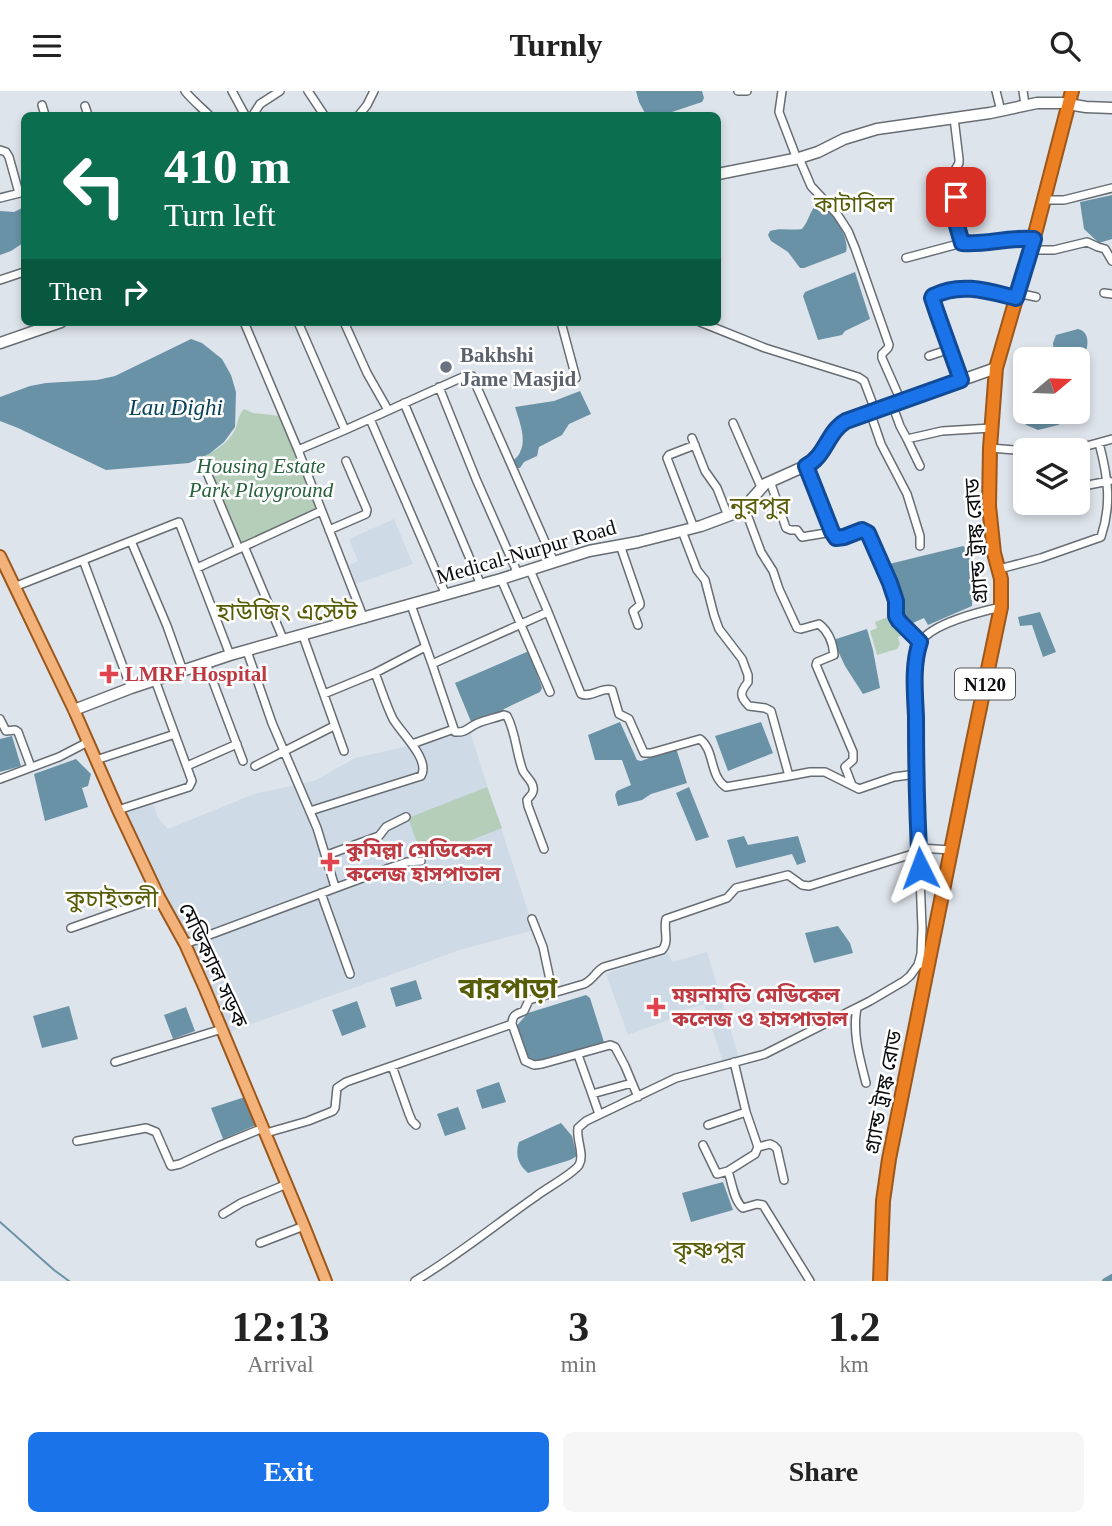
<!DOCTYPE html>
<meta charset="utf-8">
<style>
:root{--surface:#fff;--page:#f6f6f6;--text:#222;--muted:#767676;--accent:#1a73e8}
body{margin:0;font-family:"Times New Roman","Noto Sans Bengali",serif;background:var(--page);color:var(--text);height:100vh;display:flex;flex-direction:column;font-size:26px;white-space:nowrap}
*{box-sizing:border-box;margin:0}
p{font-size:23px;color:var(--muted)}
.icon{flex:none;width:38px;height:38px;fill:none;stroke:currentColor;stroke-width:2;stroke-linecap:round;stroke-linejoin:round}
.map{position:relative;height:1190px;overflow:hidden}
.drawer{display:flex;flex-direction:column;background:var(--surface);flex:1}
.drawer>*{flex:none}
.hud{position:absolute;left:21px;top:21px;width:700px;height:214px;border-radius:10px;box-shadow:0 4px 10px #0003;background:#0b6e4f;color:#fff;overflow:hidden}
.needle{width:46px;rotate:71deg}
.controls{position:absolute;left:1013px;top:256px;display:grid;gap:14px}
.controls a{display:grid;place-items:center;width:77px;height:77px;border-radius:10px;background:var(--surface);box-shadow:0 4px 10px #0003;font-size:35px}
.pin{position:absolute;display:grid;place-items:center;width:60px;height:60px;color:#fff;margin:-30px;border-radius:14px;box-shadow:0 4px 10px #0006}
.me{position:absolute;width:77px;margin:-38px;rotate:357deg;stroke-linejoin:round;filter:drop-shadow(0 0 5px #0008)}
.turn{display:flex;align-items:center;gap:24px;height:147px;padding:0 28px;font-size:32px}
.turn .icon{width:91px;height:91px;stroke-width:2.5}
.turn b{display:block;font-size:49px;line-height:60px}
.then{display:flex;align-items:center;height:66px;padding:0 28px;background:#0003;gap:14px;font-size:26px}
.eta{display:flex;justify-content:space-evenly;align-items:center;height:119px;text-align:center}
.eta b{font-size:42px;font-weight:800;line-height:49px}
.button{display:flex;gap:14px;margin-top:auto;padding:14px 28px}
.button a{flex:1;height:80px;border-radius:10px;background:var(--accent);color:#fff;font-size:28px;font-weight:800;line-height:80px;text-align:center}
.button a+a{background:var(--page);color:var(--text)}
header{display:flex;justify-content:space-between;align-items:center;height:91px;padding:0 28px;background:var(--surface);font-size:32px;font-weight:800}
.map>svg:first-child{display:block}
.built{fill:#cfdae7}
.green{fill:#b4ceba}
.water{fill:#6a92a7}
.lines{fill:none;stroke-linecap:round;stroke-linejoin:round}
.stream{stroke:#6a92a7;stroke-width:2}
.canal{stroke:#6a92a7;stroke-width:6}
.street-casing{stroke:#676d73;stroke-width:10}
.secondary-casing{stroke:#676d73;stroke-width:13}
.primary-casing{stroke:#9c571b;stroke-width:14}
.highway-casing{stroke:#9c571b;stroke-width:16}
.street{stroke:#fff;stroke-width:7}
.secondary{stroke:#fff;stroke-width:10}
.primary{stroke:#f3b27a;stroke-width:10}
.highway{stroke:#eb7f22;stroke-width:12}
.route-casing{stroke:#114b97;stroke-width:18}
.route{stroke:#1a73e8;stroke-width:12}
.worship-dot{fill:#6b7280;stroke:#fff;stroke-width:2.5}
.health-dot{fill:#e0444e;stroke:#fff;stroke-width:2.5}
.labels{text-anchor:middle;stroke-width:5;stroke-linejoin:round;paint-order:stroke}
.shield{fill:#fff;stroke:#545557;stroke-width:2}
.shield-label{font-size:19px;font-weight:bold;fill:#0a0c0f}
.worship-label{font-size:21px;font-weight:bold;fill:#5b616d;stroke:#fff;text-anchor:start}
.park-label{font-size:21px;font-style:italic;fill:#29613d;stroke:#fff}
.street-label{font-size:21px;fill:#0a0c0f;stroke:#fff}
.health-label{font-size:21px;font-weight:bold;fill:#be3a42;stroke:#fff;text-anchor:start}
.neighbourhood-label{font-size:23px;fill:#575d07;stroke:#fff}
.water-label{font-size:23px;font-style:italic;fill:#074258;stroke:#fff}
.quarter-label{font-size:24px;fill:#575d07;stroke:#fff}
.district-label{font-size:28px;font-weight:bold;fill:#575d07;stroke:#fff}
</style>
<header><svg class="icon" aria-label="menu" viewBox="0 0 24 24"><path d="M4 6h16M4 12h16M4 18h16"/></svg>Turnly<svg class="icon" aria-label="search" viewBox="0 0 24 24"><circle cx="10" cy="10" r="6"/><path d="M15 15l6 6"/></svg></header>
<div class="map">
<svg width="1112" height="1190" viewBox="0 0 1112 1190">
<rect width="100%" height="100%" fill="#dee4eb"/>
<path class="built" d="M394,428l19,45 -57,20 -7,-19 9,-4 -9,-22z
M470,641l64,198 -71,19 -234,83 -34,-81 -30,-56 -41,-81 29,-11 5,15 10,11 86,-35 60,-13 41,-23z
M667,861l6,10 34,-10 32,106 -16,4 -19,-58 -20,6 -8,7 -48,18 -22,-61z"/>
<path class="green" d="M244,318l9,4 28,3 38,94 -79,36 -35,-90c13,-7 28,-16 32,-32 2,-7 2,-9 7,-15z
M888,526l17,18 -7,2 2,7 -3,5 -20,6 -7,-24 7,-3 -2,-6z
M487,696l15,41 -79,31 -15,-41z"/>
<path class="water" d="M636,0h66l2,7 -2,4 -39,13h-17l-7,-13z
M1112,104v44l-13,4 -15,-14 -4,-27z
M819,111c13,7 31,35 27,50l-42,16h-4l-12,-16 -17,-11 -3,-6 2,-4c11,-4 21,0 32,-2 7,-8 8,-20 17,-27z
M24,116v37l-1,-1 -12,8 -11,4v-44l14,1z
M855,181l15,47 -25,12 -3,4 -24,5 -15,-44 2,-4z
M1078,238c10,2 11,13 8,22h-5l-10,6 -17,-1 -1,-13 3,-8z
M191,248l11,4 20,16 9,16 5,17 -1,35 -11,15 -15,12 -20,9 -83,7 -88,-42 -18,-7v-24l30,-11 16,-3 51,-3 18,-4z
M1078,293h1l8,33 -6,2 -3,3 -8,-4 -12,7 -20,5 -12,-5 -7,-21 5,-11 2,18h52z
M580,300l11,23 -22,10 -7,11 -23,12 -2,9 -13,6 -4,6h-6l-1,-7c2,-3 6,-5 7,-9 7,-13 -1,-32 -5,-45l39,-6z
M963,455l5,4 15,41 -11,11v4l-44,19 -4,-7 -18,8 -10,-13 3,-10 -10,-39z
M1040,521l16,40 -13,5 -11,-32 -12,1 -2,-9z
M867,538l6,21 7,38 -17,6 -18,-28 -12,-26z
M529,560l13,37 -2,4 -36,17 -3,4 -29,11 -17,-41z
M620,631l17,38 4,1 35,-13 11,35 -36,11 -9,6 -24,6 -3,-11 2,-4 14,-6 -9,-25h-27l-7,-25z
M761,631l12,31 -45,18 -13,-35z
M12,645l9,30 -21,6v-33z
M76,668l15,15 -3,12 -6,2 6,19 -43,14 -11,-47z
M689,696l20,50 -13,4 -20,-48z
M744,745l4,9 50,-9 8,26 -9,3 -5,-11 -56,14 -9,-28z
M838,835l12,17 3,10 -39,10 -9,-30z
M416,889l6,19 -26,8 -6,-19z
M586,904l4,3 14,44 -78,23 -14,-34 16,-18z
M357,910l9,26 -24,9 -10,-26z
M69,915l9,33 -36,9 -9,-32z
M186,916l9,24 -22,8 -9,-24z
M499,991l7,20 -24,7 -6,-19z
M245,1006l11,28 -33,14 -12,-31z
M458,1016l8,22 -21,7 -8,-22z
M561,1032l11,13 5,20 -7,4 -42,13c-10,-9 -13,-18 -9,-31z
M723,1091l10,28 -42,12 -9,-29z"/>
<g class="lines">
<path class="stream" d="M0,1131l54,48 15,11"/>
<path class="canal" d="M1105,1190l7,-4"/>
<g class="street-casing">
<path id="street" d="M185,0c7,9 16,16 24,24
M232,0l13,24
M308,0l16,24
M738,0h9
M782,0l-3,21 18,47
M996,0l5,20
M1023,0l2,14
M42,14l3,10
M85,15l3,9
M253,24l7,-11 20,-13
M359,24l8,-10 7,-14
M954,27l5,41v4l-4,7 1,34 -3,5v3l9,31
M0,59l6,2 3,5 10,36
M799,67l12,28 26,28 11,17 7,17 34,97 -1,3 -6,6v4l19,43
M0,107l24,-6
M1044,109h20l48,-12
M1031,159h23l33,-8 11,5 7,2 7,12
M906,167l56,-15h11l45,-5 16,1
M0,189l24,-8
M1017,202l19,4
M1104,202l8,1
M244,231l54,128 66,169
M298,231l47,108
M344,231l23,51 21,37
M561,231l15,56
M700,231l65,26 93,29 6,4 11,29
M929,265l21,-7
M961,289l-24,-67 -5,-15 1,-2c27,-14 55,-5 83,2
M439,296l37,92 42,95
M404,312l77,182
M892,313l8,22 7,13 35,-8 49,-3
M870,321l11,32 26,50 13,42v10
M370,328l76,176
M733,332l28,64
M692,347l13,33 12,17 11,28
M907,348l13,27
M990,357l36,3
M298,359l47,-20 120,-54h7l82,186
M1072,359l40,-11
M203,372l36,86
M806,375l26,66
M770,390l16,47 5,2h6l5,7 30,-5 4,6h3l23,-8h3l25,53 6,18v15l3,6 21,20
M1078,396l31,-6
M745,418l16,43 12,19 6,18 18,39 4,1 18,-5c9,7 14,19 15,31l-17,7 -1,3 37,87v8l-8,7 7,18
M694,437l-27,-70 2,-3 26,-10
M329,439l37,-16 1,-4 -21,-49
M682,440l15,39 8,10 9,35 5,14 23,30 6,16v7c-8,10 -9,14 1,24l16,2 6,3 18,65 21,-4h15l34,17 35,-12 22,-3
M131,450l48,-19 51,133
M620,454l20,58v2l-7,6 5,14
M244,455l40,95
M83,469l48,-19 36,85 16,45
M197,477l124,-57
M999,478l42,-11 60,-21c11,-33 7,-60 -2,-94
M501,488l49,113
M14,496l69,-27 48,128
M411,514l21,59 116,-52 -18,-42
M548,521l33,82c11,4 20,-7 31,-4l7,24 10,5 15,34h7l49,-14c15,11 9,37 26,48l63,-11
M303,545l41,115
M247,560l25,72 45,105 18,59
M206,572l37,98
M324,603l51,-21 50,-26
M0,628l6,12 9,-1 3,2 13,35
M454,638l1,3c10,1 13,-4 21,-8 9,-4 19,-6 28,-9l3,1c9,17 9,37 16,55 3,6 12,12 10,20 0,3 -4,6 -6,9l1,6 16,43
M412,653l42,-15 -22,-65
M96,669l79,-26
M187,675l50,-22
M255,675l79,-40
M0,688l59,-22 29,-15
M118,719l71,-23 3,-6 -37,-101
M310,720l111,-35c10,-16 -20,-43 -28,-57 -7,-14 -12,-31 -18,-46
M919,757l32,2
M327,764l52,-19 7,-9 20,-10
M321,802l29,81
M532,828l11,28 10,47
M71,837l88,-31
M185,853l207,-77 15,-5 14,-1
M918,874l3,-11 1,-26 -6,-154v-116c1,-5 1,-12 4,-16 13,-19 59,-30 81,-35
M857,917c-5,25 3,51 9,75
M512,933l13,37 9,4 8,-1 68,-19 5,2 10,19 13,31
M578,964l14,39
M115,971l107,-33
M734,971l12,50 12,35 -3,7 -27,17c4,12 6,30 15,37l14,-4 6,1 47,76
M392,975l17,48 3,7 4,4
M599,1023l-7,-20 40,-11
M708,1034l38,-13
M266,1042l42,-12 25,-10 2,-3 2,-20 9,-6 166,-58c0,-9 4,-10 12,-13l5,-11 55,-16c9,-4 12,-13 20,-17l58,-17c8,-9 1,-20 4,-31l61,-21 9,-10 52,-13 14,10 7,1 110,-34
M77,1050l69,-13 10,4 14,32 1,2 9,-2 39,-18 44,-18
M703,1054l14,29 11,-3
M758,1056l12,-3 4,2 3,3 7,31
M223,1123l18,-11 46,-19
M260,1152l44,-17
M415,1190c42,-25 80,-56 120,-84 10,-8 38,-23 44,-32 6,-10 -3,-25 -1,-37l8,-7 90,-43 89,-24 105,-53 34,-20 6,-5 8,-11 11,-5"/>
</g>
<g class="secondary-casing">
<path id="secondary" d="M718,83l81,-16 19,-6 26,-13 33,-10 113,-16 47,-10h25l24,4 26,1
M0,252l61,-21
M74,619l57,-22 99,-33 271,-76 88,-28 49,-9 63,-16 40,-15 24,-27 47,-21c15,-13 17,-32 34,-42l150,-53"/>
</g>
<g class="primary-casing">
<path id="primary" d="M0,465l74,154 44,100 41,87 26,47 20,45 99,237 22,55"/>
</g>
<g class="highway-casing">
<path id="highway" d="M880,1190l3,-80 6,-42 83,-413 29,-139v-28l-7,-26 -5,-47 1,-58 6,-80 40,-138 36,-139"/>
</g>
<use href="#street" class="street"/>
<use href="#secondary" class="secondary"/>
<use href="#primary" class="primary"/>
<use href="#highway" class="highway"/>
</g>
<g class="lines">
<g class="route-casing">
<path id="route" d="M920,777c-3,-50 -4,-100 -4,-151 -1,-24 -4,-52 4,-75l-21,-21 -3,-5v-15l-6,-18 -22,-50 -6,-3 -18,7 -8,1 -4,-6 -26,-66c20,-10 21,-34 40,-45l115,-41 -24,-67 -5,-15 1,-2c28,-14 55,-5 83,2l18,-59c-26,-2 -48,6 -72,4l-9,-31v-3l3,-5v-7"/>
</g>
<use href="#route" class="route"/>
</g>
<circle class="worship-dot" cx="446" cy="276" r="7"/>
<g class="health-dot">
<path d="M105.5 572.5h7v7h7v7h-7v7h-7v-7h-7v-7h7z"/>
<path d="M326.5 760.5h7v7h7v7h-7v7h-7v-7h-7v-7h7z"/>
<path d="M652.5 905.5h7v7h7v7h-7v7h-7v-7h-7v-7h7z"/>
</g>
<g class="labels">
<rect class="shield" x="955" y="577.5" width="60" height="31" rx="5"/>
<g class="shield-label">
<text x="985" y="600">N120</text>
</g>
<g class="worship-label">
<text x="460" y="271">Bakhshi<tspan x="460" dy="24">Jame Masjid</tspan></text>
</g>
<g class="park-label">
<text x="261" y="382">Housing Estate<tspan x="261" dy="24">Park Playground</tspan></text>
</g>
<g class="street-label">
<text transform="translate(976 450) rotate(-94)" y="7">গ্র্যান্ড ট্রাঙ্ক রোড</text>
<text transform="translate(526 461) rotate(-16)" y="7">Medical-Nurpur Road</text>
<text transform="translate(213 874) rotate(65)" y="7">মেডিক্যাল সড়ক</text>
<text transform="translate(883 1001) rotate(-79)" y="7">গ্র্যান্ড ট্রাঙ্ক রোড</text>
</g>
<g class="health-label">
<text x="125" y="590">LMRF Hospital</text>
<text x="346" y="766">কুমিল্লা মেডিকেল<tspan x="346" dy="24">কলেজ হাসপাতাল</tspan></text>
<text x="672" y="911">ময়নামতি মেডিকেল<tspan x="672" dy="24">কলেজ ও হাসপাতাল</tspan></text>
</g>
<g class="neighbourhood-label">
<text x="854" y="121">কাটাবিল</text>
</g>
<g class="water-label">
<text x="176" y="324">Lau Dighi</text>
</g>
<g class="quarter-label">
<text x="760" y="423">নুরপুর</text>
<text x="287" y="529">হাউজিং এস্টেট</text>
<text x="112" y="816">কুচাইতলী</text>
<text x="709" y="1167">কৃষ্ণপুর</text>
</g>
<g class="district-label">
<text x="508" y="907">বারপাড়া</text>
</g>
</g>
</svg>
<div class="controls">
<a><svg class="needle" viewBox="-14 -14 28 28"><path d="M0-13l5 13h-10z" fill="#e53935"/><path d="M0 13l5-13h-10z" fill="#767676"/></svg></a>
<a><svg class="icon" aria-label="layers" viewBox="0 0 24 24"><path d="M12 4l9 5-9 5-9-5zM3 14l9 5 9-5"/></svg></a>
</div>
<div class="pin" style="left:956px;top:106px;background:#d93025"><svg class="icon" aria-label="arrive" viewBox="0 0 24 24"><path d="M6 21V4h12l-3 4 3 4H6"/></svg></div>
<svg class="me" style="left:920px;top:777px" viewBox="-20 -20 40 40"><path d="M0-17L14 15 0 8-14 15z" fill="#1a73e8" stroke="#fff" stroke-width="4"/></svg>
<div class="hud">
<div class="turn"><svg class="icon" aria-label="left" viewBox="0 0 24 24"><path d="M17 20v-9H6M10 6l-5 5 5 5"/></svg><div><b>410 m</b>Turn left</div></div>
<div class="then">Then<svg class="icon" aria-label="right" viewBox="0 0 24 24"><path d="M7 20v-9h11M14 6l5 5-5 5"/></svg></div>
</div>
</div>
<section class="drawer">
<div class="eta">
<div><b>12:13</b><p>Arrival</p></div>
<div><b>3</b><p>min</p></div>
<div><b>1.2</b><p>km</p></div>
</div>
<div class="button"><a>Exit</a><a>Share</a></div>
</section>
